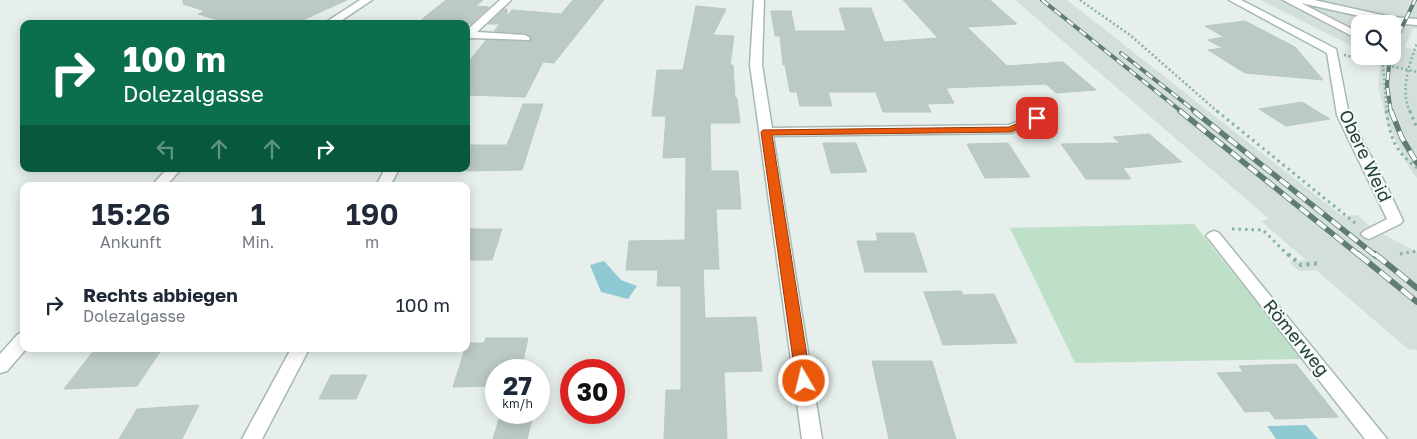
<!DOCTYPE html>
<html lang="de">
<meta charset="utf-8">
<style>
:root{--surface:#fff;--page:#f6f6f7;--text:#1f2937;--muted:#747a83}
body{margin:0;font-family:"Golos Text",sans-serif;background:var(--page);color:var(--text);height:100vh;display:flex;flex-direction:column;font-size:19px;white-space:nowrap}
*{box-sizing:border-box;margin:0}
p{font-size:16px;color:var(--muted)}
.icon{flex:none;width:28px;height:28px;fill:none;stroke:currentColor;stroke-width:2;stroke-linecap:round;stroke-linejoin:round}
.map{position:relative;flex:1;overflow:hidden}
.sheet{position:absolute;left:20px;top:182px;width:450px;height:170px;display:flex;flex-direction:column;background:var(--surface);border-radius:10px;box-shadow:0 2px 12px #0003}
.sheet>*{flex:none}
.hud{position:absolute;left:20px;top:20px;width:450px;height:152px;border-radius:10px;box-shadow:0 2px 12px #0003;background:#0b6e4f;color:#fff;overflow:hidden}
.fabs{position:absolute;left:1351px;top:15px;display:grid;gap:10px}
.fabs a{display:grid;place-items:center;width:50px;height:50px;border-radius:10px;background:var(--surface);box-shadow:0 2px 12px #0003;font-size:25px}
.speed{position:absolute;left:485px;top:359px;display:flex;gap:10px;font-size:25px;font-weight:700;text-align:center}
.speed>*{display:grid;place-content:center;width:65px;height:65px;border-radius:50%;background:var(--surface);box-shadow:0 2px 12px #0003;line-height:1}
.speed small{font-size:12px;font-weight:400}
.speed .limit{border:8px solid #d22;background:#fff;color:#111}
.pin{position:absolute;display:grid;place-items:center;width:42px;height:42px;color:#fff;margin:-21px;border-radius:10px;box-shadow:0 2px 8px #0006}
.me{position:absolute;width:55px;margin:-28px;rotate:352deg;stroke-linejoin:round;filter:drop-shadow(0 0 4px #0008)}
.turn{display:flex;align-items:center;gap:18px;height:105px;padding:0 20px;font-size:22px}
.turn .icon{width:65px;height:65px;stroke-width:2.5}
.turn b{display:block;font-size:35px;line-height:42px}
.lanes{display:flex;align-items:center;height:48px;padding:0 20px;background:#0003;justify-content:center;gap:25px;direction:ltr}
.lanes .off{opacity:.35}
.eta{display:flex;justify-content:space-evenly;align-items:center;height:85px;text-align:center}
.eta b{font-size:30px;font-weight:600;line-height:35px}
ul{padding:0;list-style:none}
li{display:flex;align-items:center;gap:15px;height:75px;padding:0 20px}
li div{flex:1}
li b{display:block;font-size:19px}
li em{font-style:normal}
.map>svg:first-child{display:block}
.built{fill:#d4dfda}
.green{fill:#bfe0c8}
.water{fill:#8ec9d4}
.building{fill:#bbcac4;stroke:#b8c9c2}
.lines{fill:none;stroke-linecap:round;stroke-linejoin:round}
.minor-casing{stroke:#a8b8b2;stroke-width:3}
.path-far2{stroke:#86b3a5;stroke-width:2.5;stroke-dasharray:2 2.5;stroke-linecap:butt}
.path-far1{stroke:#86b3a5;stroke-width:3;stroke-dasharray:2.5 4;stroke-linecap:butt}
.path{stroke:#86b3a5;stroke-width:4;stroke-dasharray:3 4.5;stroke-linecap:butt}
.minor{fill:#fff;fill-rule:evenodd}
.rail-far2-casing{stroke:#5f7d75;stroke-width:4}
.rail-far1-casing{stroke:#5f7d75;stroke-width:5.5}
.rail-casing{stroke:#5f7d75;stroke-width:6}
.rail-far2{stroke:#f7fbf9;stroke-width:2.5;stroke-dasharray:8;stroke-linecap:butt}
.rail-far1{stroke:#f7fbf9;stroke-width:4;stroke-dasharray:11;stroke-linecap:butt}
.rail{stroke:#f7fbf9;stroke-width:4.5;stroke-dasharray:14;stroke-linecap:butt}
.path-bridge{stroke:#86b3a5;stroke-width:2.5;stroke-dasharray:2 2.5;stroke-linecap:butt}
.route{fill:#ea580c;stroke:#983908}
.labels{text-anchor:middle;stroke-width:4;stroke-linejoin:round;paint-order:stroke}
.street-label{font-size:18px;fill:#24423a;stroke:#f7fbf9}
</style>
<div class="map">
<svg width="1417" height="439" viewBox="0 0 1417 439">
<rect width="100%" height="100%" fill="#e6efeb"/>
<path class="built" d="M1015,0h52l275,216 15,-1 18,15 42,22v98l-9,-1 -92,-79 -17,1 -10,-9 17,-2 -45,-39 8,-2z
M1260,0h157v29l-4,-1 -8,19 12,3v128l-9,-12 -20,-42 -10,-38 3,-30h11v-32h-32v26z"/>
<path class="green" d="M1194,224l108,135 -227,4 -65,-135z"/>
<path class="water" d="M604,261l17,19 16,6 -9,13 -27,-7 -11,-27z
M1306,425l12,14h-42l-9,-13z"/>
<path class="building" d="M183,0h164l-53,24h-63l-33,-10 7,-3 -22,-7z
M446,0h37l-7,6 13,1 -18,17h-55z
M573,0h31l-50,63 -11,-1 -18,35 -59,-2v-30l20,-25 43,2 3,-3 -7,-6 -31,-2 6,-7h-12l16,-15h3v7l5,-6 49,4z
M903,0h87l27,24 -50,3 40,39 56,-4 33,28 -40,3 -10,-9 -100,4 8,15 -27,1 4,8h-48l-7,-20h-48l4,14h-32l-3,-14h-7l-5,-27h-2l-3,-29h-5l-4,-25h20l4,20h51l-7,-23h32l13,34 54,-4z
M696,6l30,3 -13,26 21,1 -4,29h3l2,33h2l3,25h-30l1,48h27l3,38h-25l3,60h-16l2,49 51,-1 6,54 -38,1 3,67h-63l2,-49h15v-104h-24l1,-16h-32l3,-29 56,-1 1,-83 -23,1 3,-42h-14l5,-46h26z
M1245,21l50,26 28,33 -78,-7 -37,-23 15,-2 -15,-8 16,-3 -19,-11z
M1302,102l28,17 -44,7 -27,-17z
M523,104h20l-21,66 -56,1v-26h41z
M1149,134l33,28 -59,6 8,11h-45l-25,-35 59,-1 -7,-6z
M823,143h33l11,29 -36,1z
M1008,143l22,34 -45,1 -18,-34z
M466,229h36l-10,31h-26z
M876,233h38l13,39h-62l-8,-31h21z
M961,291l2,4 31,-1 23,49 -74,2 -19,-53z
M486,338h42l-7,32h-25v16l-43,1 12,-38h1l1,-6h17z
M95,349h67l-25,37 -73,3z
M872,361h60l24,78h-67z
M1296,364l42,53 -63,2 -6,-8 -24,1 -28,-39 26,-1 -4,-6z
M331,375h36l-11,24h-37z
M199,405l-17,34h-63l18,-30z
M499,419l33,1 -5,19h-34z"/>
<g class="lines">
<g class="minor-casing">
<path id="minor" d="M360,0h12l-36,24h-13z
M500,0h11l-34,32 48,3 5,3 -1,2 -58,-2 -5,2v-9z
M754,0h10l-2,65 10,63 237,-3 28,-11 6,4 -2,3 -30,12 -238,3 49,303h-20l-52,-374z
M1229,0h12l95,49 13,66 39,74 15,32 -3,3 -31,15 -5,-2 -3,-3 3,-3 23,-12 -50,-104 -10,-62z
M1283,0h31l77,17 26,2v6l-26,-2 -90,-20 55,28 1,2 -5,3z
M167,169h14l-15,17h-15z
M385,169h14l-9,17h-14z
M1214,231l5,2 168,206h-22l-156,-200 -3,-3 3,-3z
M24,332v17h2l-19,22 -7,2v-19l18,-20z
M291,349h18l-47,90h-20z"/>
</g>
<path class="path-far2" d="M1080,0l50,35 88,77
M1382,56l5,56
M1410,112c-10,-23 -1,-47 7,-69"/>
<path class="path-far1" d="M1217,111l138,112
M1386,111c5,28 8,39 31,57
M1410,111l7,17
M1232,229l31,1 26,26
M1400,254l17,-3"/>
<path class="path" d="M1288,254l13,11 19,-2"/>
<use href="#minor" class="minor"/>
<g class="rail-far2-casing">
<path id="rail-far2" d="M1042,0l140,112
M1392,48l23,-48
M1121,53l75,59
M1390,56l-3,29 4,27"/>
</g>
<g class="rail-far1-casing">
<path id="rail-far1" d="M1180,111l180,145
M1194,111l182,145
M1391,111l11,27 15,25"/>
</g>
<g class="rail-casing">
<path id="rail" d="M1358,254l59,48
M1375,254l42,34"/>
</g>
<use href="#rail-far2" class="rail-far2"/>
<use href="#rail-far1" class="rail-far1"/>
<use href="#rail" class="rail"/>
<path class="path-bridge" d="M1344,55l73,17"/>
</g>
<path class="route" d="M1037,115l3,1v4l-29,12 -239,3 39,246 -2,4 -5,1 -5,-1 -3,-4 -35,-249 2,-2 246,-3z"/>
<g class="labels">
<g class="street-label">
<text transform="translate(1365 156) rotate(65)" y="6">Obere Weid</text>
<text transform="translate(1296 338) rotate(51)" y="6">Römerweg</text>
</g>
</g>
</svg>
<div class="fabs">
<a><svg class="icon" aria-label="search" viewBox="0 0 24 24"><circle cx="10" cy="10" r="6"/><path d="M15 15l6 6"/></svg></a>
</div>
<div class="speed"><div>27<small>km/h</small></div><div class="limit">30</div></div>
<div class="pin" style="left:1037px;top:118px;background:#d93025"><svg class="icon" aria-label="arrive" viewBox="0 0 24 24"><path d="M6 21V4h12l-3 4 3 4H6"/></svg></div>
<svg class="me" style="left:804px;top:381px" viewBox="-20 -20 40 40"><circle r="17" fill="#ea580c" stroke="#fff" stroke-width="3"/><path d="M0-11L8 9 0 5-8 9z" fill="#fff"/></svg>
<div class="hud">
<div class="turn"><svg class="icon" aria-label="right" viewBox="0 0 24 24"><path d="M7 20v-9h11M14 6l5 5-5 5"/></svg><div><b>100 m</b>Dolezalgasse</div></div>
<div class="lanes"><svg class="icon off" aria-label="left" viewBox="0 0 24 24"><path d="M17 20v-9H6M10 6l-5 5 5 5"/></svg><svg class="icon off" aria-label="ahead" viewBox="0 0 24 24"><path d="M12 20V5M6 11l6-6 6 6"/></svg><svg class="icon off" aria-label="ahead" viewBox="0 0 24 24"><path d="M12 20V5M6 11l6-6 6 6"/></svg><svg class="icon" aria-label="right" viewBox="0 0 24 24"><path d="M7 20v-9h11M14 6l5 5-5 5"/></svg></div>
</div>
<section class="sheet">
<div class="eta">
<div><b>15:26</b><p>Ankunft</p></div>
<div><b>1</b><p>Min.</p></div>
<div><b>190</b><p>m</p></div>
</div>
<ul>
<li><svg class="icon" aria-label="right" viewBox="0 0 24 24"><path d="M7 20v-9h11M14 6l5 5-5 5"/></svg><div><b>Rechts abbiegen</b><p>Dolezalgasse</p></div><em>100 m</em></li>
</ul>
</section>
</div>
